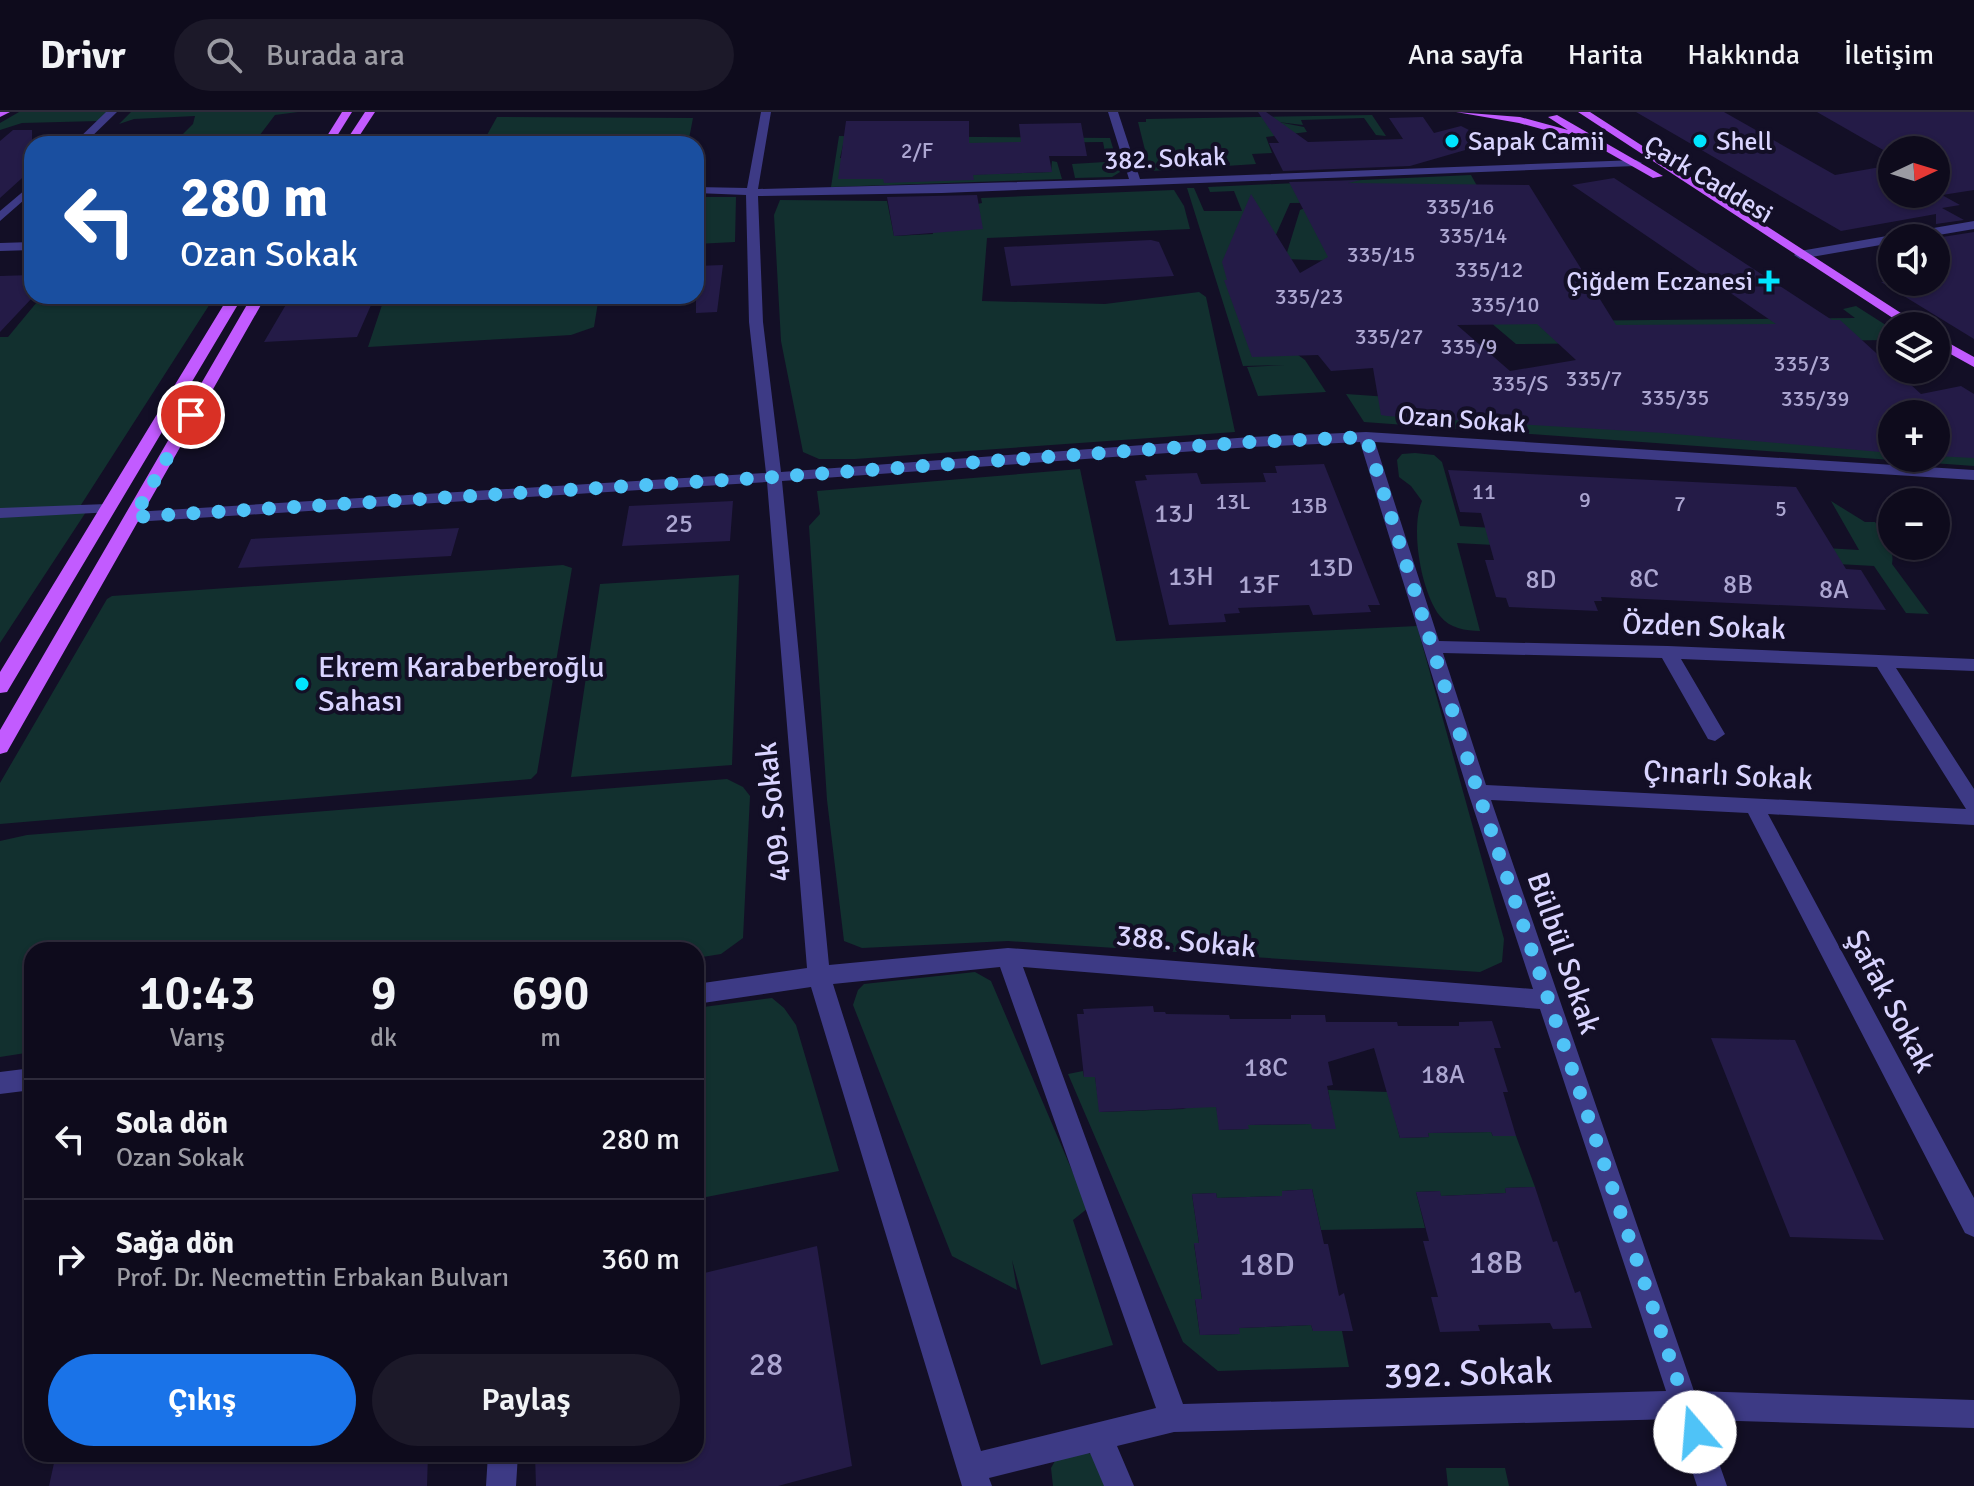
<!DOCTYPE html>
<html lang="tr">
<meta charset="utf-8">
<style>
:root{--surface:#0e0b1c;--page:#1c1929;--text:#f1f3f6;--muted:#9b9ba3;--line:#2e2b3b;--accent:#1a73e8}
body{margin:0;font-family:Signika,sans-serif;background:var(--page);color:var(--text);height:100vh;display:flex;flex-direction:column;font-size:30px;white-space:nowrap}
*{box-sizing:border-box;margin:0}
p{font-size:26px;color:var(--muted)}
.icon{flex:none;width:44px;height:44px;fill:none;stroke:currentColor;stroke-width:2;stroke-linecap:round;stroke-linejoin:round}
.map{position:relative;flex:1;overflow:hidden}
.drawer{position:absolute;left:24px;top:830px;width:680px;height:520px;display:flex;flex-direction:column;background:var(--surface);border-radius:24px;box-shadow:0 2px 6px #0004,0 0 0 2px var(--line)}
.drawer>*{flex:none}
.banner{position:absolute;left:24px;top:24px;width:680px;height:168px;border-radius:24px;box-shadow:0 2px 6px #0004,0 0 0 2px var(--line);background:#1a4fa0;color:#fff;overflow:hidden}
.needle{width:52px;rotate:86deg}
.buttons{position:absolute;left:1878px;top:24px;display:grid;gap:16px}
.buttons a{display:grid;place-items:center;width:72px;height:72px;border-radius:50%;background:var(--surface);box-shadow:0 2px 6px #0004,0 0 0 2px var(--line);font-size:40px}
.pin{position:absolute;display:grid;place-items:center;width:68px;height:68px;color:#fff;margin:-34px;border:4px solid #fff;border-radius:50%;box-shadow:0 2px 8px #0007}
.me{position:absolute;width:88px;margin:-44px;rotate:342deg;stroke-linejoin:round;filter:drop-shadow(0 0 6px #0008)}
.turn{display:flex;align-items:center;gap:28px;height:168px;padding:0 24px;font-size:36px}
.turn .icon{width:104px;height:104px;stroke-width:2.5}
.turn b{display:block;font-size:56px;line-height:68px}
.eta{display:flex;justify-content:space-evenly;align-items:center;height:136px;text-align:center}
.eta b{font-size:48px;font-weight:600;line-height:56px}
.cta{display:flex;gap:16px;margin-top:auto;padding:16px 24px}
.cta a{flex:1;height:92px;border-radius:48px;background:var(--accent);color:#fff;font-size:32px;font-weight:600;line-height:92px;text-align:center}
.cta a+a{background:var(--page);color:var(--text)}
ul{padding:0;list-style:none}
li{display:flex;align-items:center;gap:24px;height:120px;padding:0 24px;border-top:2px solid var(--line)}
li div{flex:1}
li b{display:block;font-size:30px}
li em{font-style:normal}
header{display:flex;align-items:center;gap:48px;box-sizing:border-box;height:112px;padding:0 40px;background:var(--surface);border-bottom:2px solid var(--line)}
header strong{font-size:38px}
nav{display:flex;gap:44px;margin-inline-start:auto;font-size:28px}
.search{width:560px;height:72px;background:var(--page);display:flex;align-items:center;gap:20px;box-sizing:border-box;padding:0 28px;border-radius:44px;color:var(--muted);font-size:30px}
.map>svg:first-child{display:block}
.green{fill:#12302f}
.building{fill:#241b47;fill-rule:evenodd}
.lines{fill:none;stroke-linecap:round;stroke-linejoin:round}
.minor{fill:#3d3a85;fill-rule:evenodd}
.major{fill:#c25bff;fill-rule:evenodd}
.route{stroke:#4fc3f7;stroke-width:14;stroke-dasharray:0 25.2}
.poi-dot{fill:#00e5ff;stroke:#130f26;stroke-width:3}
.labels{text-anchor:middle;stroke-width:8;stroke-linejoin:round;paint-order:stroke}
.far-number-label{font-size:22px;fill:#aca6d1}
.far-poi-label{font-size:26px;fill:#d9d4ff;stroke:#130f26;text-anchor:start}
.far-street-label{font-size:26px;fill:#d9d4ff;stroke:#130f26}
.number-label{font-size:26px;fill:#aca6d1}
.street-label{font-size:30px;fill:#d9d4ff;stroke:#130f26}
.poi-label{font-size:30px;fill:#d9d4ff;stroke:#130f26;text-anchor:start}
.near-number-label{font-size:32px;fill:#aca6d1}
.near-street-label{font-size:36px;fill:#d9d4ff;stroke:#130f26}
</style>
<header>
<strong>Drivr</strong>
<div class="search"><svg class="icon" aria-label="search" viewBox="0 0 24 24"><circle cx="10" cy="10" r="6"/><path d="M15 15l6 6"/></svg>Burada ara</div>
<nav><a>Ana sayfa</a><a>Harita</a><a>Hakkında</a><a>İletişim</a></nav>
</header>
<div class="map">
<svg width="1974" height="1374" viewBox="0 0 1974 1374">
<rect width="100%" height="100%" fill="#130f26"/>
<path class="green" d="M19,0h88l-8,9 -77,2 -22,7v-7z
M131,0h167l-23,3 -22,29h-80l20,-20 2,-8 -61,3 -15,5z
M1372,3l14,21 -10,-1 -12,-17 -63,2 2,5 -25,-3 26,5 3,5 -41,5 6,16 -20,1 4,10 -105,7 -11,-6 8,-3 -10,-40h8v-3z
M497,5l196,1 -5,26h-206z
M839,24l271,2 10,34 -8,5 -37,1 -3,-14 33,-2 5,-4 -4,-1 -3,-15 -260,3 -3,13h10l-11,21 212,-7 1,-11 5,1 5,17 -231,8z
M1471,63l81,146 303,-3 -12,-9 13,-3 36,23v11l-376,4 -26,-22 -71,-120 -129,1 -16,36 24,116 7,5 21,32 -68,4 -11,-29 38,-2 -42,1 -56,-178h7l10,23h38l-8,-20 -24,1 -2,-5z
M1174,78l10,16 6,23 -203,9 -5,63 123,3 94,-12 7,5 29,135 -380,27h-36l-16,-7 -22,-111 -7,-126 6,-15 107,1 7,35 39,-2 -4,-20 53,-11 -1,-5z
M696,85h40l-1,45 -39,2z
M1305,96l111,56 -131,-5 15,-49z
M42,184h173l-136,212 -79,1v-172h8z
M385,184h214l-5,31 -23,8 -203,12z
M1346,282l546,38v26h44v-24l38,2v30l-610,-44z
M1415,341l19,2 8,7 18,64 399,24 -28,-49 34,21h10c9,12 20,26 17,42l37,50 -23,-1 -32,-47 -417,-23 23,88c-14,0 -31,-3 -40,-15 -19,-24 -30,-88 -18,-115l-11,-15 -12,-9 -2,-17 5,-6z
M1080,357l36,172 301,-15 87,313 -2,23 -22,10 -472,-31 -146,7 -18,-7 -17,-141 -18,-274 11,-12 -3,-23z
M86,400l-86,131v-129z
M563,453l9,3 -35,205 -6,6 -531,45v-41l107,-184 5,-3z
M739,463l-7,190 -161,12 29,-193z
M727,667l16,8 7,9 -7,142 -22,16 -25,4v-8h-664v102l-32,5v-216l27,-6z
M975,860l16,9 97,227 -15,12 40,125 -72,20 -29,-105 5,30 -65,-34 -99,-251 5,-15 6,-6z
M772,886l12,10 12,17 43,146 -143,28v-191z
M1083,959l1,6h11l5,35 83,-3 32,-10 5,31 28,-1v-4l63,-1 24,5 -7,-39 60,2 12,46 29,-1 -1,-4 63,-1 2,4h23l19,51 -30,1 1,5 -65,3 -2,-5 -23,1 9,36 -104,2 -9,-41 -30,2v5l-65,2 -1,-5 -24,1 7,49 -5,1 8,55 -7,1 5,35 39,-1v-6l72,-3 2,6h29l7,36 -131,4 -35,-29 -115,-268z
M1073,1336l18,6 14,32h-52l-2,-18 9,-16z
M1446,1356h59l4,18h-61z"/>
<path class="building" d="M1258,0h8l42,30 95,-3 -14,-21 34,-1 11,16 27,-7 32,16 -83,24 -127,5 -14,-28h10z
M1636,0h88l111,63 57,-10v29h44v-44h-44v5l-75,-43h157v78l-32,5 18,10 -18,3 22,12 -28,4v-10l-95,17z
M846,9h123v22l52,-1 -2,-18 62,-1 6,33h-38l3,16 -79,3 1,5 -90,3 -1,-4h-45z
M13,18h19v39l-32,29v-57z
M1614,66l218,142h8l81,74 40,-8 13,8v64l-38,-2v-42h-44v39l-228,-20 -277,-17 -6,-1 -8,-47 -42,3 -13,-16 -66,2 -28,-77h3l-5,-18 29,-68 49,79 28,-16 -39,-75 72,-2 -13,3 181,2 87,140 160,-1 -204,-139zM1537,212l39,36 -66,11 -53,-46z
M977,83l6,34 -89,7 -7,-39z
M1974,120v107l-93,-57h55v-44z
M1151,128l8,2 15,34 -163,10 -7,-39z
M723,153l-6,47 -21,1v-47z
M32,163v23l-32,34v-56z
M291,184h84l-18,41 -93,5z
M1324,352l56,141h-12l3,7 -58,3 -4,-10 -71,3 2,5 -16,1 2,8 -57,3 -34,-144 12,-1 -2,-5 52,-2 4,11 65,-2 -3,-9h14l-2,-7z
M1448,358l348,17 50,82 15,1 25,40 -285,-13 1,4h-8l4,10 -89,-4 -3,-9 -10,-1 -11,-37h9l-13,-47 -21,-1z
M733,389l-3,40 -108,5 7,-40z
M459,416l-8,28 -213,12 13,-29z
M1153,894l1,6h11l1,2 63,1 1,4h61v-4h34l1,7h71l1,4h61v-4l33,-1 9,27h-7l14,44h-5l13,44h-23l-2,-4 -63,1 1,4 -29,1 -26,-90 -46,14 5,23 -6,1 9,43h-24l-1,-5 -63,1 1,4 -30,1 -3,-23 -117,5 -4,-35h-11l-7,-63h7l-1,-5z
M1711,926l84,2 89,200 -94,-3z
M1535,1075l18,55 4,-1 18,52 5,-2 12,37 -39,1 -3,-6 -72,2 2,6 -40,1 -9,-35h7l-15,-56h6l-13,-49 24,-1 1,5 65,-3 -1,-5z
M1312,1077l12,55h4l11,52 5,-3 9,38h-40l-2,-6 -72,3 1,6 -40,1 -5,-36h7l-8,-56h5l-7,-49 24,-1 1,5 65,-2v-5z
M817,1134l35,220 -74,20h-242l-1,-32h161v-179z
M56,1342h372l-1,32h-378z"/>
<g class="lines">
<path class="minor" d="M106,0h11l-33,32h-11z
M761,0h10l-13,77 371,-10 -21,-67h10l22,67 496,-19 6,3 -6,3 -694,27 -184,3 5,126 18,150 470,-35 115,-5 608,38v10l-599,-38 64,199 229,5 306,13v12l-78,-3 78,121v36l-206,-11 206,384v39l-9,-4 -217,-420 -257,-13 203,591 280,9v28l-270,-8 23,66h-30l-22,-67 -501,13 -57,14 17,40h-30l-14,-33 -101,25 3,8h-30l-151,-499 -115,17v-20l111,-16 -40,-486 -633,40 -8,-5 8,-5 632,-39 -17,-151 -3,-127 -50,-2v-6l51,1zM1360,330l108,350 65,197 -525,-41 -179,17 -47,-484 469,-34zM1443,541l219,5 46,81 7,2 10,-7 -44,-75 196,8 89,142 -480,-24zM1000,855l156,441 -175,43 -148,-467zM1023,855l517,42 126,382 -483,13z
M32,72v9l-32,28v-10z
M1974,109v8l-53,9h-29v5l-92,16 -6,-4 6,-4z
M32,130v8l-32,1v-8z
M107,392l8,5 -2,3 -113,6v-10z
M32,956v22l-32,4v-22z
M488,1342h30l-2,32h-30z"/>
<path class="major" d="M0,0h10l-10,5z
M342,0h10l-20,32h-10z
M365,0h10l-21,32h-10z
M1456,0l64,5 48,13 -20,-13 9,-2 106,61 -10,2 -81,-46 -5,4 -48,-13z
M1578,0h12l331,214h-16z
M229,184h14l-236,396 -7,1v-21z
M252,184h14l-259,456 -7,2v-24z
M1936,224l38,21v10l-38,-21z"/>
</g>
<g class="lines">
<path class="route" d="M191,303l-57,102 640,-40 477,-35 115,-5 112,355 217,640"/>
</g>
<g class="poi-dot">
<circle cx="1452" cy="29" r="8"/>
<circle cx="1700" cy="29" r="8"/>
<path d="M1765 157h8v8h8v8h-8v8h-8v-8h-8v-8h8z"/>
<circle cx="302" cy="572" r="8"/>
</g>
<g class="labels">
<g class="far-number-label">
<text x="917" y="46">2/F</text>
<text x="1460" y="102">335/16</text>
<text x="1473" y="131">335/14</text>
<text x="1381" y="150">335/15</text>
<text x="1489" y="165">335/12</text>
<text x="1309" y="192">335/23</text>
<text x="1505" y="200">335/10</text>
<text x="1389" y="232">335/27</text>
<text x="1469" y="242">335/9</text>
<text x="1802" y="259">335/3</text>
<text x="1594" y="274">335/7</text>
<text x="1520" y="279">335/S</text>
<text x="1675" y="293">335/35</text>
<text x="1815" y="294">335/39</text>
<text x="1484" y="387">11</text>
<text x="1585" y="395">9</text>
<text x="1233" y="397">13L</text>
<text x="1680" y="399">7</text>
<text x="1309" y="401">13B</text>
<text x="1781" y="404">5</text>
</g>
<g class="far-poi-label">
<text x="1468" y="38">Sapak Camii</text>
<text x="1716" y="38">Shell</text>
<text x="1753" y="178" text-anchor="end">Çiğdem Eczanesi</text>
</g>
<g class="far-street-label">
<text transform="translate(1165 46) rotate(-2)" y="9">382. Sokak</text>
<text transform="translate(1709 67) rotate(31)" y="9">Çark Caddesi</text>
<text transform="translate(1462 307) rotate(4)" y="9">Ozan Sokak</text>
</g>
<g class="number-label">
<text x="1174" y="410">13J</text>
<text x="679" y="420">25</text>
<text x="1331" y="464">13D</text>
<text x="1191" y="473">13H</text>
<text x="1644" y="475">8C</text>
<text x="1541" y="476">8D</text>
<text x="1259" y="481">13F</text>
<text x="1738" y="481">8B</text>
<text x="1834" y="486">8A</text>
<text x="1266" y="964">18C</text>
<text x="1443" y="971">18A</text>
</g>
<g class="street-label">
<text transform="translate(1704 514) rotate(2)" y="10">Özden Sokak</text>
<text transform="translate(1728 663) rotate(3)" y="10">Çınarlı Sokak</text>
<text transform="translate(773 700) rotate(-96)" y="10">409. Sokak</text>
<text transform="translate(1186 829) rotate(5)" y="10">388. Sokak</text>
<text transform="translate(1564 841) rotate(71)" y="10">Bülbül Sokak</text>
<text transform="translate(1891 889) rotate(62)" y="10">Şafak Sokak</text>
</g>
<g class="poi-label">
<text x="318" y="565">Ekrem Karaberberoğlu<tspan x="318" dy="34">Sahası</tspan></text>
</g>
<g class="near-number-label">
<text x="1496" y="1161">18B</text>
<text x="1267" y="1163">18D</text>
<text x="766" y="1263">28</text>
</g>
<g class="near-street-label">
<text transform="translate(1468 1260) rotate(-2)" y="13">392. Sokak</text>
</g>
</g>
</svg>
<div class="buttons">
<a><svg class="needle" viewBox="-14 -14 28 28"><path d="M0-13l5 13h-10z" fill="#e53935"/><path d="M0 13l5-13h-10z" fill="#9b9ba3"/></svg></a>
<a><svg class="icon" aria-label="sound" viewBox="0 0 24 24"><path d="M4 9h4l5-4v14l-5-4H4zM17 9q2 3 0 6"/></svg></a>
<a><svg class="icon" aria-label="layers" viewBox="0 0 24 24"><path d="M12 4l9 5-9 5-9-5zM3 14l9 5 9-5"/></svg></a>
<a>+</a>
<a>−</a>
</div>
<div class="pin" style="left:191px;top:303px;background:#d93025"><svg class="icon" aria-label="arrive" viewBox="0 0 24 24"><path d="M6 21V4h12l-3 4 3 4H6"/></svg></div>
<svg class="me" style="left:1695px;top:1320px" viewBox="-20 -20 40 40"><circle r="19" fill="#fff"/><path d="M0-13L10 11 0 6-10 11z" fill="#4fc3f7"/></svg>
<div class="banner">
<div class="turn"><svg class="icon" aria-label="left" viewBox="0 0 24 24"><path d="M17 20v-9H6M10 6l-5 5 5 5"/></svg><div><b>280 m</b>Ozan Sokak</div></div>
</div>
<section class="drawer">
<div class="eta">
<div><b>10:43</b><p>Varış</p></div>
<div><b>9</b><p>dk</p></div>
<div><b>690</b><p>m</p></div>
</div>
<ul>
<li><svg class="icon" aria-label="left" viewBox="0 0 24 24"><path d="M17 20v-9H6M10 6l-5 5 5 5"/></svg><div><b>Sola dön</b><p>Ozan Sokak</p></div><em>280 m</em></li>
<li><svg class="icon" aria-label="right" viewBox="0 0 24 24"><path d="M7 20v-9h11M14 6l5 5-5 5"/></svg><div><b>Sağa dön</b><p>Prof. Dr. Necmettin Erbakan Bulvarı</p></div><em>360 m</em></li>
</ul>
<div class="cta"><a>Çıkış</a><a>Paylaş</a></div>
</section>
</div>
